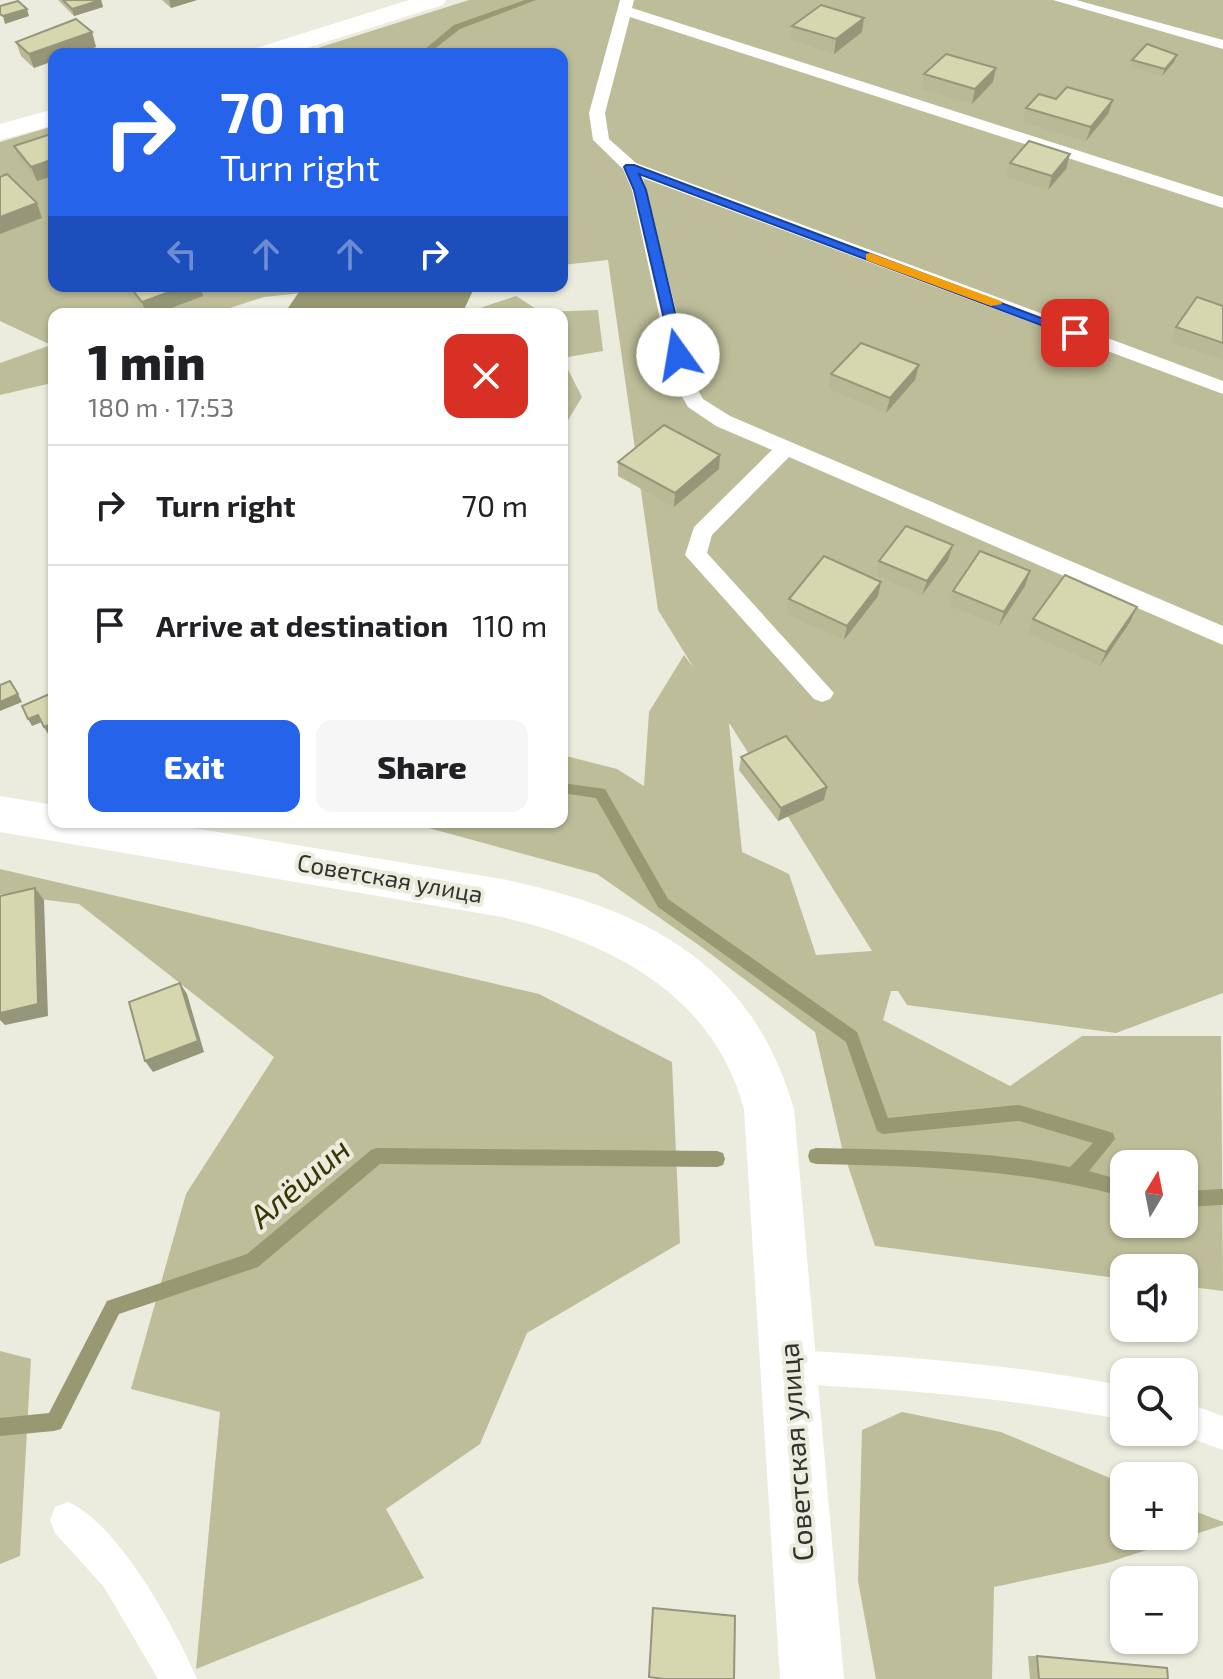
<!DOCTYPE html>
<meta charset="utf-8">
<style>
:root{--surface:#fff;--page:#f6f6f6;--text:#202124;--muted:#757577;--line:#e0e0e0;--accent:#2563eb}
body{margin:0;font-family:"Exo 2",sans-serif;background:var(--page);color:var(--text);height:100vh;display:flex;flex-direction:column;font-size:30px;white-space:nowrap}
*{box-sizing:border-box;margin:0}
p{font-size:26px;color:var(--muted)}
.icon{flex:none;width:44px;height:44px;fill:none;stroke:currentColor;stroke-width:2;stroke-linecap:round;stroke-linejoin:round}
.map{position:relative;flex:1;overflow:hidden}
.side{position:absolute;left:48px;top:308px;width:520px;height:520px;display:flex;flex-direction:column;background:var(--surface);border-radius:16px;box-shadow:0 2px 6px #0004}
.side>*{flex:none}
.guide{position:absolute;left:48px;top:48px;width:520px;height:244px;border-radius:16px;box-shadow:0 2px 6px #0004;background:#2563eb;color:#fff;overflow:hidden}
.needle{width:52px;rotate:10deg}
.controls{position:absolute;left:1110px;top:1150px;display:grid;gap:16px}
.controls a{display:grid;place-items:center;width:88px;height:88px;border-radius:16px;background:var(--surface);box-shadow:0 2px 6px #0004;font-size:40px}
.pin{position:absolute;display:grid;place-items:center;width:68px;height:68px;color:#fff;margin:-34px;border-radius:16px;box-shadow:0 4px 12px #0006}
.me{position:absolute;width:88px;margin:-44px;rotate:347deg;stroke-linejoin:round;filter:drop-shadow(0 0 6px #0008)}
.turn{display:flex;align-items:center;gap:28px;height:168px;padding:0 40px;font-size:36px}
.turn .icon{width:104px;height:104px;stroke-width:2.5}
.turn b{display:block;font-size:56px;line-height:68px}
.lanes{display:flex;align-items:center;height:76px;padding:0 40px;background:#0003;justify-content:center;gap:40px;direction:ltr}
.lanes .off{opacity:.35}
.round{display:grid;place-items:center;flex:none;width:84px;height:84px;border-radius:16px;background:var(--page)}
.head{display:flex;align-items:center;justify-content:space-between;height:136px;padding:0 40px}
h1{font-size:48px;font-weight:800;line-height:60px}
.cta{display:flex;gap:16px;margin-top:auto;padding:16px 40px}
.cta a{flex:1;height:92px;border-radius:16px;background:var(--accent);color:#fff;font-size:32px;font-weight:800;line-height:92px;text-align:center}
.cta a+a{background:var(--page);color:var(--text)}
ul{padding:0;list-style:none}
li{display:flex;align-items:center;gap:24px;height:120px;padding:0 40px;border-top:2px solid var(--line)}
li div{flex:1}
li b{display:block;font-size:30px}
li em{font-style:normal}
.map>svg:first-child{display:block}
.green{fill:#bdbd99;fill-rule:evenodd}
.water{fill:#989872}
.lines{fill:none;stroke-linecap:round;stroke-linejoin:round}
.stream{fill:#989872;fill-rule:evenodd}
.lane{fill:#fff;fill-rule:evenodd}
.street{fill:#fff;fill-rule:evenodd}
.secondary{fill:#fff;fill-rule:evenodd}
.wall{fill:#b9b996}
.shaded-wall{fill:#96967a}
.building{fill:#d7d7af;stroke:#96967a;stroke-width:2}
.route{fill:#2563eb;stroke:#184099;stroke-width:2}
.slow{fill:#f59e0b}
.labels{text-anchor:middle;stroke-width:8;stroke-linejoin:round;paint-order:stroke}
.street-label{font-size:24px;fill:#33332e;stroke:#ececde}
.near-street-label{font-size:28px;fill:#33332e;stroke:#ececde}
.near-water-label{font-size:32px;font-style:italic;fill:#383604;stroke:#ececde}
</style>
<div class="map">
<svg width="1223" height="1679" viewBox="0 0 1223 1679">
<rect width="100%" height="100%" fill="#ececde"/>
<path class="green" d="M469,0h754v993l-107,40 -209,-28 -9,-14h-7l-8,29 127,66 72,-50h139l2,255 -39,-5v-18h-60v11l-249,-33 -33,-98 -27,-116 -115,-86 -103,-72 -190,-52h155v-67l55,14 27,17 5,-74 35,-57 10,13 -36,-58 -50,-350 -46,5v-211h-263zM729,724h1l142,227 -56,4 -27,-81 -47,-22zM1124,1164h60v60h-60z
M54,126v160h312l-102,11 -53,17h-157v71l-2,-2 -52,12v-32l51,-18 -51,-24v-179z
M516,296l25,16 57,-2 5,41 -41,7 20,39 -20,33v-116h-87l2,-5z
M0,869l539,125 133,68 8,181 -153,90 -47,111 -94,65 38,69 -228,91 24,-257 -89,-23 55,-195 88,-137 -195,-153 -79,-10z
M0,1351l31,8 -11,197 -20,8z
M902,1412l99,20 123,52v52h60v-29l39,15v3l-116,38 -113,24 -2,92h-116l-18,-98 4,-151z"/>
<path class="water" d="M303,286h172l-13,28h-178z"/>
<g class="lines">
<path class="stream" d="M525,0h11l-76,29 -32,25h-9l35,-29z
M562,783l43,6 63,110 189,133 31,86 131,-13 88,26 6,2 2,6 -26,32 35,10v16c-101,-28 -203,-31 -308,-33l-6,-2 -2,-6 2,-6 6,-2c85,2 171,2 254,19l23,-24 -74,-22 -136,13 -6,-3 -31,-89 -188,-135 -62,-109 -34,-5z
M377,1148l340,3 6,2 2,6 -2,6 -6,2 -337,-3 -122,103 -139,47 -58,115 -7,2 -54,5v-18l49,-5 58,-112 140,-47 124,-104z
M1223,1189v16l-39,2v-16z"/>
<path class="lane" d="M620,0h14l-2,8 591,189v11l-593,-191 -25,96 4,26 27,24 587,218v13l-580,-216 51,205 9,16 27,17 493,210v19l-434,-188 -77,78 -5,18 127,140 -4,6 -8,3 -8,-3 -129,-144 9,-28 78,-77 -56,-24 -28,-19 -14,-24 -42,-193 -9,-21 -30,-29 -4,-27z
M1053,0h23l147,40v9z
M790,1350c112,6 223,14 334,36v34c-111,-22 -222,-31 -334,-36l-12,-5 -5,-12 5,-12z
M1184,1402l39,14v34l-49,-18h10z
M68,1502c50,21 108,127 129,177h-39l-54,-92 -49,-54 -5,-13 5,-13z"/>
<path class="street" d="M409,0h37l-3,5 -155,49h-39l4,-5z
M54,109v16l-54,15v-16z"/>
<path class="secondary" d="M0,796l54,9v17h103l345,57c142,30 249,82 292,230l50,570h-64l-36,-570c-31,-115 -133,-167 -242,-192l-502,-85z"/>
</g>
<path class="wall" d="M58,0h43l2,7 -29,9z
M162,0h35l-26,8z
M792,26l70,6 -28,22 -43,-14z
M92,32l4,15 -21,7h-21l-20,14 -13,-12 -5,-14z
M1132,60l42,2 -12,14 -32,-9z
M924,74l69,8 -21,22 -51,-15z
M1056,99l57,1 -5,14 -22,27 -63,-18 3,-15z
M54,133l-17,48 -17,-21 -6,-14z
M1070,154l-4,15 -18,21 -42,-13 4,-14z
M121,286h79l3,10 -48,18h-10z
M1223,306v54l-53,-18 6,-15z
M831,374l84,6 -29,33 -57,-24z
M618,462l101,7 -45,38 -56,-31z
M948,560l-26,35 -46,-20 3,-14z
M881,582l-3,14 -34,44 -57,-26 2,-15z
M1025,586l-26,40 -50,-21 4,-14z
M1137,607l-7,15 -30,44 -72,-33 5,-14z
M741,757l83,43 -46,21 -39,-51z
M1028,1656h9l131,23h-138z"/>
<path class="shaded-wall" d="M101,0l2,7 -29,9 -2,-7z
M169,0h28l-26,8z
M27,9l2,7 -24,8 -2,-8z
M864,18l-2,14 -28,22 2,-15z
M92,32l4,15 -21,7h-21v7l-20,7 -5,-14z
M1177,55l-3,7 -12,14 3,-7z
M996,68l-3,14 -21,22 3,-15z
M1113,100l-5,14 -22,27 5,-14z
M1070,154l-4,15 -18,21 4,-14z
M54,159v17l-17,5 -6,-14z
M37,203l5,15 -42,16v-17z
M186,286h14l3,10 -48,18h-9l-4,-12z
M919,365l-4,15 -29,33 4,-15z
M720,455l-1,14 -45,38 1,-14z
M953,545l-5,15 -26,35 5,-14z
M1030,571l-5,15 -26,40 5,-14z
M881,582l-3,14 -34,44 3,-14z
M1137,607l-7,15 -30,44 6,-14z
M18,694l4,8 -22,9v-9z
M38,715l4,7 -10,4 -4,-7z
M54,723v9l-6,2 -4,-7z
M827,787l-3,13 -46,21 3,-13z
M35,888l9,12 4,116 -43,9 -5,-5v-7z
M180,983l7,11 17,58 -51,20 -8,-11z"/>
<path class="building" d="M63,0h38l-29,9z
M18,1l9,8 -24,7 -3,-2v-8z
M821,5l43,13 -28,21 -44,-13z
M76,19l16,13 -63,22 -13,-12z
M1147,44l30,11 -12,14 -33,-9z
M946,54l50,14 -21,21 -51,-15z
M1067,87l46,13 -22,27 -65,-19 13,-14 17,5z
M54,133v26l-23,8 -17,-21z
M1029,141l41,13 -18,22 -42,-13z
M7,174l30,29 -37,14v-40z
M129,286h57l-44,16z
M1197,297l26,9v37l-47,-16z
M861,343l58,22 -29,33 -59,-24z
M664,425l56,30 -45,38 -57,-31z
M54,476v11l-4,-9z
M906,526l47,19 -26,36 -48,-20z
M980,551l50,20 -26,41 -51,-21z
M824,556l57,26 -34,44 -58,-27z
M1065,575l72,32 -31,45 -73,-33z
M10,681l8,13 -18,8v-17z
M54,692v31l-10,4 -6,-12 -10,4 -6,-13z
M786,736l41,51 -46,21 -40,-51z
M35,888l3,116 -38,9v-117z
M180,983l18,58 -53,20 -16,-59z
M653,1608l82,8 -1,63h-70l-15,-2z
M1037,1656l130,12 1,11h-129z"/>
<path class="route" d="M626,165h8l447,168 -11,3 -431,-162 7,16 39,165 -12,3 -39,-168 -10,-23z"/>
<path class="slow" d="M870,253l131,48 1,3 -11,2 -125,-46v-6z"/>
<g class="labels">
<g class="street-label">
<text transform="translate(390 879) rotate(10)" y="8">Советская улица</text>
</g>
<g class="near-street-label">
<text transform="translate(796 1452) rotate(-94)" y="10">Советская улица</text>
</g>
<g class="near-water-label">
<text transform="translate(300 1183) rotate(-40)" y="11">Алёшин</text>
</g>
</g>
</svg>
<div class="controls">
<a><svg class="needle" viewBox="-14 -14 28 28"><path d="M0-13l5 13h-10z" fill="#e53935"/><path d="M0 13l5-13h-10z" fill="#757577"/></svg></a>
<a><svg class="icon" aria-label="sound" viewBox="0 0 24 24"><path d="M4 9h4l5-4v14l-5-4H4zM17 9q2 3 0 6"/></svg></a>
<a><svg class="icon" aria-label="search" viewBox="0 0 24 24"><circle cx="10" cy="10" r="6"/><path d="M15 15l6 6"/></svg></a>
<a>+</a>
<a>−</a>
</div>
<div class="pin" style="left:1075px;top:333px;background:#d93025"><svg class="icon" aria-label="arrive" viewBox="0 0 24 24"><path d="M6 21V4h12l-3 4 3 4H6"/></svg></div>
<svg class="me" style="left:678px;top:355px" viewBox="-20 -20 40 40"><circle r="19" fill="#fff"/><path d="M0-13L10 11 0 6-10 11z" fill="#2563eb"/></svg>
<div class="guide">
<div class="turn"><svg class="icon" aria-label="right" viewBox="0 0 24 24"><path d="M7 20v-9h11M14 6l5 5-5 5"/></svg><div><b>70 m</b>Turn right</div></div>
<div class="lanes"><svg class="icon off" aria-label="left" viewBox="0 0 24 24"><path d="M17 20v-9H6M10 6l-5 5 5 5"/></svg><svg class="icon off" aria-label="ahead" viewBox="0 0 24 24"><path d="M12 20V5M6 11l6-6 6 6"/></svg><svg class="icon off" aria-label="ahead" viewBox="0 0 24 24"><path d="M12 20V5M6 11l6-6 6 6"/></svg><svg class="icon" aria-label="right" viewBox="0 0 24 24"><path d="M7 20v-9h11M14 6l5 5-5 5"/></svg></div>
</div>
<section class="side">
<div class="head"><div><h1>1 min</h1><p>180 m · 17:53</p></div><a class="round" style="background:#d93025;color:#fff"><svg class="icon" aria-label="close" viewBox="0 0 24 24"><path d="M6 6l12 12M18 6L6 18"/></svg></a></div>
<ul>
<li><svg class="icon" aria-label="right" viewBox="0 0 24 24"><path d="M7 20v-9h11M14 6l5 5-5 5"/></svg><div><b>Turn right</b></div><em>70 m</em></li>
<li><svg class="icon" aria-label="arrive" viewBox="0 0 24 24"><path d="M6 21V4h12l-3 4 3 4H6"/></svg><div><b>Arrive at destination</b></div><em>110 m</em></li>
</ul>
<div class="cta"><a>Exit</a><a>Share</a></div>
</section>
</div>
